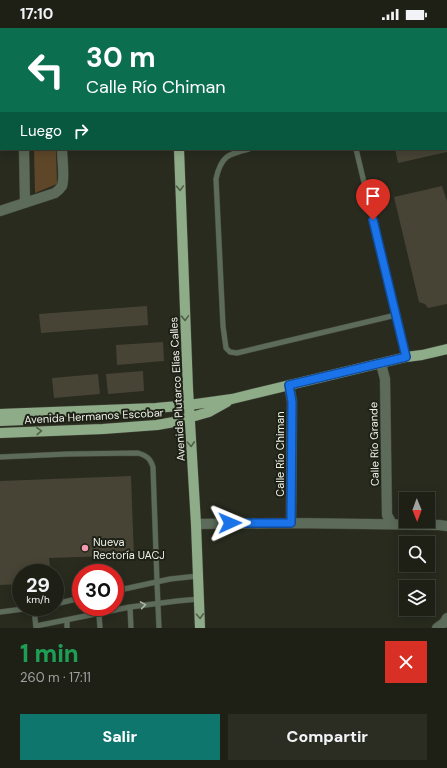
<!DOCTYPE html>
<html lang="es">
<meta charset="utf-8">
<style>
:root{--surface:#1e2016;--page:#2b2d23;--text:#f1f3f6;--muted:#a1a3a1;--line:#3c3e35;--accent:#0f766e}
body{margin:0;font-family:"DM Sans",sans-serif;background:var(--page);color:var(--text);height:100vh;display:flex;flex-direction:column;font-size:15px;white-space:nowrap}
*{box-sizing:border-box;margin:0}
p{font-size:13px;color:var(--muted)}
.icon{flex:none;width:22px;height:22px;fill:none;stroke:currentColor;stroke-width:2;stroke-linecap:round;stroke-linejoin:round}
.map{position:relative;height:600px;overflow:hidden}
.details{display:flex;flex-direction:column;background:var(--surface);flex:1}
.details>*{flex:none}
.hud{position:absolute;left:0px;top:0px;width:447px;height:122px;box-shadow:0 2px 10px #0003,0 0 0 1px var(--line);background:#0b6e4f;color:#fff;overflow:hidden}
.needle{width:26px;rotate:179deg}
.controls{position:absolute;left:399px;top:464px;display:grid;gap:8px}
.controls a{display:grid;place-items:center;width:36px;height:36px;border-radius:0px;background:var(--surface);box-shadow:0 2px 10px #0003,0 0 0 1px var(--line);font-size:20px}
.speed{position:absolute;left:12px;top:536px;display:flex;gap:8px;font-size:20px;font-weight:700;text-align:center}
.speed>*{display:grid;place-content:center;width:52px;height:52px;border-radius:50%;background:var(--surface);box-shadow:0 2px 10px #0003,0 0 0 1px var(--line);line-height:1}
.speed small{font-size:10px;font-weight:400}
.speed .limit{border:6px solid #d22;background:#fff;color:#111}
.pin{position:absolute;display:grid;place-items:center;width:34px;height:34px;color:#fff;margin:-41px -17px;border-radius:50% 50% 50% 0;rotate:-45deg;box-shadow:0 0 4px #0007}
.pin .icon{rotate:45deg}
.me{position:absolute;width:44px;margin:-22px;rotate:89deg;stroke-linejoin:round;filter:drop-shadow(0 0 3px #0008)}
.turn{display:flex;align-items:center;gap:14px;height:84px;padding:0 20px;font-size:18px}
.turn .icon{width:52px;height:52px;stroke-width:2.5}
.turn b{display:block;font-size:28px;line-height:34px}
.then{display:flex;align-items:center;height:38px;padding:0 20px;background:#0003;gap:8px;font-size:15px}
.round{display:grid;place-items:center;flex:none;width:42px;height:42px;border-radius:0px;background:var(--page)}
.headline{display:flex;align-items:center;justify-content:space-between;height:68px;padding:0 20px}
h1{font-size:24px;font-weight:800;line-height:30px;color:#1e9e55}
.action{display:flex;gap:8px;margin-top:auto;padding:8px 20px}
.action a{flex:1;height:46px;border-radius:0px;background:var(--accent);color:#fff;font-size:16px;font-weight:800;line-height:46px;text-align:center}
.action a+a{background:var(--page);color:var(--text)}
.status{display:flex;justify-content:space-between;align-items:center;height:28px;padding:0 20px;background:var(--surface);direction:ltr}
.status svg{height:11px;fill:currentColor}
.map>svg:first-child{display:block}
.green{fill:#5e4729}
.building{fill:#474436}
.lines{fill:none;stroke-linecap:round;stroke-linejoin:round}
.service-casing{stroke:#44473b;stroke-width:6}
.minor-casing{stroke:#44473b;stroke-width:11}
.primary-casing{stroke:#44473b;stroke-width:11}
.service{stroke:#5c6b5a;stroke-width:5}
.minor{stroke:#5c6b5a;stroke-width:10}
.primary{stroke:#8fac89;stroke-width:10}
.oneway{stroke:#516049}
.oneway2{stroke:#adb5a9}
.route-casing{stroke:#114b97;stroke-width:10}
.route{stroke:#1a73e8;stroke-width:7}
.poi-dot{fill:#f29aaf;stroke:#1e2115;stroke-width:1.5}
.labels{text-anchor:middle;stroke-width:4;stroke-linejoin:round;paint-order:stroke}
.street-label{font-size:11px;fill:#f0f2ea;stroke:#1e2115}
.poi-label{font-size:11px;fill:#f0f2ea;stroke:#1e2115;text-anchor:start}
</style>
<div class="status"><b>17:10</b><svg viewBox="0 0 49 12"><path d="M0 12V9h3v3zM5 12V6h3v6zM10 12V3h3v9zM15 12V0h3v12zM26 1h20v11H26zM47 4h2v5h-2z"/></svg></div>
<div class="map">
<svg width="447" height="600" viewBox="0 0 447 600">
<rect width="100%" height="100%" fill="#282b1e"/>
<path class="green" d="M34,121h22l1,35 -22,9z"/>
<path class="building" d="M395,121h52v3l-49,11z
M442,158l5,15v103l-19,4 -3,-4 -6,-2 -25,-105z
M147,278l1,19 -107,8 -2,-19z
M163,314l1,19 -47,4 -1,-20z
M143,343l1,20 -36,3 -2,-20z
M98,346l2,20 -46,4 -2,-20z
M131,448l3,82 -23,2v-4l-62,2 2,15h-30v11l-21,1v-104z"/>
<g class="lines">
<g class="service-casing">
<path id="service" d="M205,0v1
M235,0v1
M267,0v1
M249,121c-21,5 -28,7 -33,30l7,147 3,22 4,4 7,1 159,-38
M356,121l50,208
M0,429l68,-3 70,-1c9,3 12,5 15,14l4,115 2,46
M115,563l55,-12 28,-3
M55,576l26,-6
M130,579l1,21
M34,580l2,20
M0,584l39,-5
M99,586l1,14
M67,592v8
M36,598l94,-19 47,-6 22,-2"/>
</g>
<g class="minor-casing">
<path id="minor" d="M106,0l1,1
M0,20l1,1
M24,121l1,54
M0,183l55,-18c3,-2 5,-4 7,-7 3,-8 0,-28 0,-37
M381,336l4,15 2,136 5,9
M289,357l3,17 -1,121
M196,496l95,-1 148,2 8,1
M437,600l7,-5 3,-5"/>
</g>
<g class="primary-casing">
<path id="primary" d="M172,0v1
M179,121l9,240 8,135 4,104
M0,386l156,-6 33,-3 43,-6 174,-42 16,-2 25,-6
M0,393l23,-1
M0,405l103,-4 54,-4 17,-3 35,-10 18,-10"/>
</g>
<use href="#service" class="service"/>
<use href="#minor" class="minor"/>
<use href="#primary" class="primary"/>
</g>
<defs><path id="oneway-chevron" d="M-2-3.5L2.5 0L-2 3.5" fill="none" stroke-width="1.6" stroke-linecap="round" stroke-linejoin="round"/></defs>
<g class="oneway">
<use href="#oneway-chevron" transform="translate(180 160) rotate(88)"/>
<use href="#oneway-chevron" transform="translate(185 290) rotate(88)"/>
<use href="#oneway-chevron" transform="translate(39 403) rotate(-2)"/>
<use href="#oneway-chevron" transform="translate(191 416) rotate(87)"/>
<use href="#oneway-chevron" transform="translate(200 588) rotate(87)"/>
</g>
<use class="oneway2" href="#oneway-chevron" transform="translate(143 577) rotate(-9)"/>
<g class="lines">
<g class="route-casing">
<path id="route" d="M230,495h61l1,-121 -3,-17 117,-28 -33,-137"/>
</g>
<use href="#route" class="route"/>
</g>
<circle class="poi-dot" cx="85" cy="520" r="4"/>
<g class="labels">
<g class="street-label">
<text transform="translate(177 361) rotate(-93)" y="4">Avenida Plutarco Elías Calles</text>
<text transform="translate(94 388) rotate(-3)" y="4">Avenida Hermanos Escobar</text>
<text transform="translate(374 416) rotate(-91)" y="4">Calle Río Grande</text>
<text transform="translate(280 426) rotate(-90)" y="4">Calle Río Chiman</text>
</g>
<g class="poi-label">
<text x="93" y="518">Nueva<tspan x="93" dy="13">Rectoría UACJ</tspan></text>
</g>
</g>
</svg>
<div class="controls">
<a><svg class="needle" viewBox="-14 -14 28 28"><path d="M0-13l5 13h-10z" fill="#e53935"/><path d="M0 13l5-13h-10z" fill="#a1a3a1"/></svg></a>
<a><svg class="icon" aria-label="search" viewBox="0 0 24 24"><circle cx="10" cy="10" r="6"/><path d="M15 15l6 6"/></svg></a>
<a><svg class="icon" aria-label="layers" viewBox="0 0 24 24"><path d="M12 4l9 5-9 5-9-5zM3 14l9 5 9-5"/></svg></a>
</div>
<div class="speed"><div>29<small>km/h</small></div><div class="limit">30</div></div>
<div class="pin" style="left:373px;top:192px;background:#d93025"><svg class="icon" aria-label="arrive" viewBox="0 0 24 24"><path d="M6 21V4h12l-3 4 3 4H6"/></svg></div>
<svg class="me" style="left:230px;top:495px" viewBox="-20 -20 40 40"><path d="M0-17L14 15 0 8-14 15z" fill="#1a73e8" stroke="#fff" stroke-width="4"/></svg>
<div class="hud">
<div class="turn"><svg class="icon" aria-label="left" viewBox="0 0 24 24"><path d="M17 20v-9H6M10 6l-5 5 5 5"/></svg><div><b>30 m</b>Calle Río Chiman</div></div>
<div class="then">Luego<svg class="icon" aria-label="right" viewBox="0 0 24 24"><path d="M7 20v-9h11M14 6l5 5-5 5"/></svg></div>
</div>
</div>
<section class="details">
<div class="headline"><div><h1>1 min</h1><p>260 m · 17:11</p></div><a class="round" style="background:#d93025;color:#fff"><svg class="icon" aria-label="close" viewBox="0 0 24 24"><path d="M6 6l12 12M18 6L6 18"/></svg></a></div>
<div class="action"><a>Salir</a><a>Compartir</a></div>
</section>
